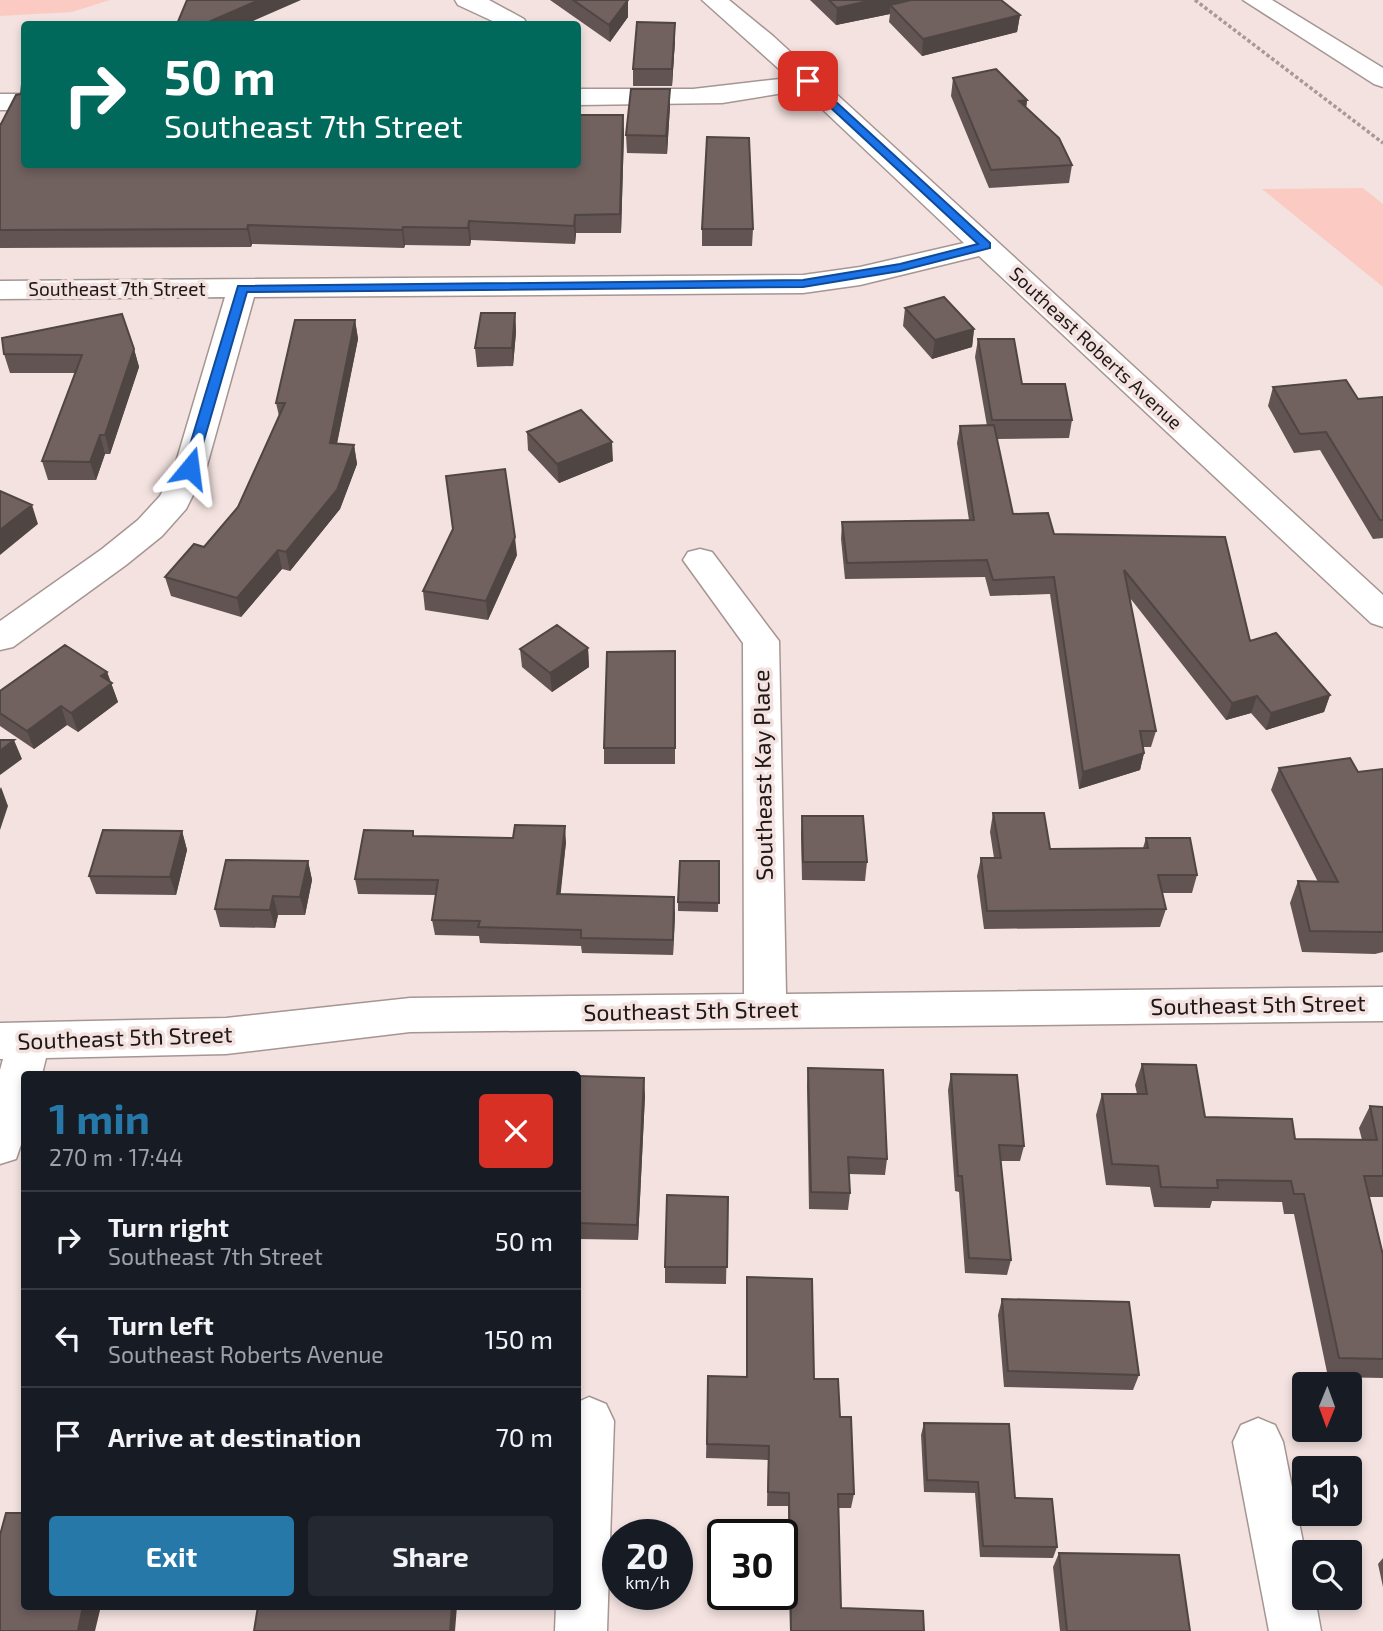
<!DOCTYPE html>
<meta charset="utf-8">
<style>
:root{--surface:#171b24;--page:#242831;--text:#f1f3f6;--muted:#9ea1a6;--line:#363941;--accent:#2578a8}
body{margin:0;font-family:"Exo 2",sans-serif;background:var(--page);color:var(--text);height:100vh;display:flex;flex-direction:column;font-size:26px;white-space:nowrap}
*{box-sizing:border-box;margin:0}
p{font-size:23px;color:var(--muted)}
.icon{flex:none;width:38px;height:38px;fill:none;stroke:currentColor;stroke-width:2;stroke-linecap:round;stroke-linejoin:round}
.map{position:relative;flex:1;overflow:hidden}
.sheet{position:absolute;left:21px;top:1071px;width:560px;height:539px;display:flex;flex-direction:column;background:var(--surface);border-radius:7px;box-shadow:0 4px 10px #0003}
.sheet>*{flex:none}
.hud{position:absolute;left:21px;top:21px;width:560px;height:147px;border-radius:7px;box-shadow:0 4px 10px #0003;background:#00695c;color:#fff;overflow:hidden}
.needle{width:46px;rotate:181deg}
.fabs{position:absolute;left:1292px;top:1372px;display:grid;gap:14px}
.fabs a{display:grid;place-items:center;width:70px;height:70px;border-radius:7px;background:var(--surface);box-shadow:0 4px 10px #0003;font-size:35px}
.speed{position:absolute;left:602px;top:1519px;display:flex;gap:14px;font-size:35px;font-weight:700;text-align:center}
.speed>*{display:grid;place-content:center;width:91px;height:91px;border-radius:50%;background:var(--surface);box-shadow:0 4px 10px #0003;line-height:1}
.speed small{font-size:18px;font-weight:400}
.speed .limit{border:4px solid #111;border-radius:10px;background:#fff;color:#111}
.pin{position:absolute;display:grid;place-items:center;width:60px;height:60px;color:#fff;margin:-30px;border-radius:14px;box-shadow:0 4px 10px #0006}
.me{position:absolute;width:77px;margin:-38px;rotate:16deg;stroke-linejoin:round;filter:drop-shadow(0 0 5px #0008)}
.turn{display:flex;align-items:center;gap:24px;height:147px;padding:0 28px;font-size:32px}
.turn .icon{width:91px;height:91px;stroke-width:2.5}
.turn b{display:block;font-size:49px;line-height:60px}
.round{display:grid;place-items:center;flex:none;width:74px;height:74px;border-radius:7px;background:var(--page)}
.headline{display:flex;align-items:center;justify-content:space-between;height:119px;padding:0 28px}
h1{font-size:42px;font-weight:700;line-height:52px;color:var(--accent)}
.cta{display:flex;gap:14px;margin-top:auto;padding:14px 28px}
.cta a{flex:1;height:80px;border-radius:7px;background:var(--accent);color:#fff;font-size:28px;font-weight:700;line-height:80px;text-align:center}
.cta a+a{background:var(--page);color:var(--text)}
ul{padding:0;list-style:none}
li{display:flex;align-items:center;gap:21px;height:98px;padding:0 28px;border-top:2px solid var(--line)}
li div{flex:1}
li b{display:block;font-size:26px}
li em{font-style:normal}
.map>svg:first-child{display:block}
.green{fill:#fbcbc3}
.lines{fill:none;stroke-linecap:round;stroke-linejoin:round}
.minor-casing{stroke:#a59693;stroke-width:3}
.path{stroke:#a69997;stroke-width:3.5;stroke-dasharray:3.5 2.5;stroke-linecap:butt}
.minor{fill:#fff;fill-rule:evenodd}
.wall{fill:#615453}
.shaded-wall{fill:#4f4543}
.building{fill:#716260;stroke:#4f4543;stroke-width:2}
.route{fill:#1a73e8;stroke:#114b97;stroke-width:2}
.labels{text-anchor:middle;stroke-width:7;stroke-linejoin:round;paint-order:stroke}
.far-street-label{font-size:19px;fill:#1e1817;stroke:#f3e2df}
.street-label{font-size:23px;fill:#1e1817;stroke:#f3e2df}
</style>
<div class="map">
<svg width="1383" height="1631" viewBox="0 0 1383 1631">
<rect width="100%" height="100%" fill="#f3e2df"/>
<path class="green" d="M0,0h110l-38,12 -72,4z
M1363,188l20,16v83l-121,-98z"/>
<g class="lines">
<g class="minor-casing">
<path id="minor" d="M455,0h34l35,19 3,5h-28l-41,-19z
M702,0h27l44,36 610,559v32l-12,-4 -392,-367 -119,29 -57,8 -549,4 -48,172 -20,40 -24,27 -36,29 -113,82 -13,3v-29l102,-72 36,-29 22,-24 14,-27 51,-172 -225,2v-18l803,-6 57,-8 104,-24 -162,-153 -80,13 -144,2v-16h115l96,-11z
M1243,0h29l111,68v19l-9,-3z
M0,94h24v16h-24z
M700,549l12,3 67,89 7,353 597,-7v34l-973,11 -184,22 -180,4 -4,16h-18v62l-8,23 -16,5v-94l3,-11h-3v-36l226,-5 184,-20 334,-4 -1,-351 -60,-83 5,-8z
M589,1397l17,7 8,17 -7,210h-52l1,-25h22v-204z
M1258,1418l17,7 8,17 22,110 -1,46h11l6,33h-52l-36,-189 8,-17z"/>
</g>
<path class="path" d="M1195,0l188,143"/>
<use href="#minor" class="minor"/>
</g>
<path class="wall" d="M550,0h78v17l-18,25z
M810,0h191l19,15 -3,17 -95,24 -33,-34 1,-8 -54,11z
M675,23v17l-3,46h-39v-17z
M953,78l74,22 -1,8 46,57 -3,18 -80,5 -38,-92z
M670,106l-3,48 -40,-1 -1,-18z
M623,115l1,18 -3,100h-45l-1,11 -104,-4 -1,6 -65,-1 -1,3 -152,-4 -1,3 -251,1v-124l24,40z
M702,229h51l-1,17h-50z
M905,308l69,21 -2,18 -40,12 -29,-33z
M515,313l1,19 -3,34 -36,1 -2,-19z
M355,320l3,19 -21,105 17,1 3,19 -17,45 -50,62 -8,-2 -41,48 -70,-21 -6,-19 39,-30 34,-40 41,-91 -3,-13z
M978,339l44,45 50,36 -3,18 -72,1 16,75 41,20 171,3 25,104 80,54 -6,17 -58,18 -15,-17 -25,7 -96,-122 26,133 -5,16h-8l1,6 -4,17 -61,19 -29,-195 -60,2 -5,-19 -140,2 -4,-40 1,-17 127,-2 -12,-77 3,-17h27l-12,-69z
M134,349l5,18 -29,87h-5l-9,26h-48l-6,-19 33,-88h-65l-6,-19z
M1273,387l85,12 25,-2v141l-10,1 -53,-89 -26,3 -26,-47z
M527,432l86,29 -54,22 -31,-33z
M517,555l-29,65 -63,-10 -2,-19z
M588,648l1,19 -37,25 -30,-25 -2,-18z
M675,651v113h-71v-16z
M107,672l11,30 -40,30 -11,-7 -33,24 -34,-23v-35z
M1279,768l79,4 25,-3v183l-8,2 -73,-2 -12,-49 8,-22 20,1 -47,-92z
M993,813l57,36 93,-1 3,-10 51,37 -5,18h-30l4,16 -6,18 -176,2 -7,-53 4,-18h13l-4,-26z
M802,816l65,46 -2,19 -63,-1 -1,-46z
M182,831l5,19 -11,45 -80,-1 -7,-18z
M413,831l1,5 152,6 -6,52 115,19 -2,42 -91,-2 -1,-7 -101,-3 -1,-7 -44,-1 -3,-15 4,-25 -78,-1 -3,-15z
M308,861l4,19 -7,35h-27l-3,13 -55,-1 -5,-18z
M719,861l-1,51 -40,-1v-9z
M1142,1064l63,53 90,22 67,1 -3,-12 11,-22 13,1v90h-14l14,58v123l-55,-1 -34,-163h-10l-2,-12 -70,-1 -2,7 -56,-1 -4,-20 -44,-2 -10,-70 6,-21h35l-2,-9z
M808,1068l79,91 -2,16 -36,-1 1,19 -2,17 -39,-1 -2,-124z
M951,1074l73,72 -4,15h-19l10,99 -4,15 -42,-2 -6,-81 -4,-1 -7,-101z
M578,1076l67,19 -7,145 -60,-1z
M728,1197l-2,87 -61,-1v-16z
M747,1277l93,140 14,77 -3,14h-12l2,100 83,23h-134l-2,-125h-21l1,-46 -62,-2 2,-82 38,1z
M1002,1299l137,76 -6,15 -129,-3 -6,-72z
M924,1423l91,75 42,49 -4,11 -73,-1 -5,-64 -51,-1 -3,-57z
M1059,1553l131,78h-130l-7,-64z
M1383,1558v29l-5,-23z"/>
<path class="shaded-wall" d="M259,0h42l-55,24h-42z
M628,0v17l-18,25 -1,-17z
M873,0h47l-30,5v9l-54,11 1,-17z
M1020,15l-3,17 -95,24 1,-17z
M675,23v17l-3,46v-17z
M670,89v17l-3,48 -1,-18z
M1027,100l-2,17 -6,-16z
M623,115l1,18 -3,100 -1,-19z
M575,215l1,18 -1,11 -1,-18z
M469,221l2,19 -1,6 -2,-18z
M248,225l4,19 -1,3 -4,-18z
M403,227l2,18 -1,3 -2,-18z
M515,313l1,19 -3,34 -1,-18z
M355,320l3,19 -25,123 -3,-19z
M974,329l-2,18 -40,12 3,-19z
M134,349l5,18 -29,87 -5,-19z
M100,435l5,19 -9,26 -6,-18z
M612,442l1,19 -54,22 -2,-19z
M354,445l3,19 -17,45 -50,62 -4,-19z
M32,505l6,19 -38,31v-25z
M515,537l2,18 -29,65 -2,-19z
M278,550l4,19 -41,48 -4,-19z
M588,648l1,19 -37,25 -2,-19z
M107,672l11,30 -40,30 -7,-19 30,-37z
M1330,695l-6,17 -58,18 5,-17z
M1257,696l-6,17 -25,7 6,-17z
M61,706l6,19 -33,24 -7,-18z
M14,740l8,19 -22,16v-24z
M1144,753l-4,17 -61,19 4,-17z
M1,787l7,19 -8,24v-41z
M565,826l1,16 -7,68 -2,-16z
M182,831l5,19 -11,45 -6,-18z
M308,861l4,19 -7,35 -5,-18z
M273,896l5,19 -3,13 -5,-18z
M674,897l1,16 -2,42v-15z
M644,1078l1,17 -7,145 -1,-15z
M83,1606h18l-6,25h-17z
M452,1606h5l-2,25h-5z"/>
<path class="building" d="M187,0h72l-55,24h-27z
M573,0h55l-19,25z
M829,0h44l-36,8z
M911,0h90l19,15 -97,24 -33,-34z
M637,22l38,1 -3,46h-39z
M996,69l31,31 -8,1 40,37 13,27 -81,5 -38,-92z
M24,78v86h554v-49h45l-3,99 -45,1 -1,11 -105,-5 -1,7 -65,-1 -1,3 -154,-5 -1,4 -247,1v-106h1l15,-29 5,-1 1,-10z
M631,89h39l-4,47 -40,-1z
M707,137l42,1 4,91h-51z
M944,297l30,32 -39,11 -30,-32z
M481,313h34l-3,35h-37z
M122,314l12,35 -29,86h-5l-10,27 -48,-1 40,-106 -78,-1 -2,-16z
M295,320h60l-25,123 24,2 -17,45 -51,62 -8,-2 -41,48 -72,-21 29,-33 10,3 34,-40 47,-104h-9z
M978,339h36l8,45h43l7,36h-80z
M1346,380l12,19 25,-2v123h-3l-54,-88 -26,2 -27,-47z
M581,410l31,32 -55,22 -30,-32z
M994,425l19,89 35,-1 6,21 171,3 25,104 26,-8 54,62 -59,18 -14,-17 -25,7 -108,-133 32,161h-16l4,22 -61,19 -29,-195 -61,3 -6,-20 -140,3 -5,-41 132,-2 -14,-94z
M505,469l10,68 -29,64 -63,-10 30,-62 -7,-53z
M0,491l32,14 -32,25z
M557,625l31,23 -38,25 -30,-24z
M65,645l42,27 -6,4 11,7 -41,30 -10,-7 -34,25 -27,-18v-22z
M675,651v97h-71l3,-96z
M0,740h14l-14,11z
M1350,758l8,14 25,-3v163l-73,-1 -12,-50 40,1 -59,-114z
M993,813h51l6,36 98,-1 -2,-10h44l7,37h-39l8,34 -179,2 -6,-53h20z
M802,816h61l4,46h-64z
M515,825l50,1 -8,68 117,3 -1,43 -92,-2v-8l-103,-3 2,-6 -48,-1 6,-40 -83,-1 9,-49 49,1v5l100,2z
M103,830l79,1 -12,46 -81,-1z
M226,860l82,1 -8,36 -27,-1 -3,14 -55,-1z
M680,861h39v42l-41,-1z
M1142,1064l54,1 9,52 87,2 3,20 82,1 -7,-34 13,1v69h-19l19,79v104l-44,-1 -35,-164h-10l-3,-13 -74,-1 1,8 -57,-1 -3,-21 -46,-2 -10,-70h45z
M808,1068l75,2 4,89 -39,-2 2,36 -39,-1z
M951,1074l66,1 7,71 -25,-1 12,115 -42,-2 -7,-82h-4z
M578,1076l66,2 -7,147 -59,-2z
M667,1195l61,2 -1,70h-62z
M747,1277l65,2 2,100h24l2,38h11l3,77h-16l3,114 82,3 1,20h-133l-2,-138 -21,-1 1,-46 -62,-2 1,-68 39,1z
M1002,1299l127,3 10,73 -131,-4z
M924,1423l85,1 6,74 37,1 5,48 -74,-1 -5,-64 -51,-2z
M6,1513h18v93h59l-5,25h-78v-96z
M1059,1553l120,2 11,76h-123z
M258,1606h194l-2,25h-196z"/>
<path class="route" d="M804,79h7l179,164v5l-90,23 -97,16 -556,5 -51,176 -6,5 -7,-5 55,-182 565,-6 97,-16 78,-20 -174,-161z"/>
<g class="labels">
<g class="far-street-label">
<text x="117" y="296">Southeast 7th Street</text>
<text transform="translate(1096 348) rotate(43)" y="7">Southeast Roberts Avenue</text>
</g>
<g class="street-label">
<text transform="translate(763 775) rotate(-91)" y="8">Southeast Kay Place</text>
<text transform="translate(1258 1005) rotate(-1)" y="8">Southeast 5th Street</text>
<text transform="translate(691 1011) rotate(-1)" y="8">Southeast 5th Street</text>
<text transform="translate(125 1038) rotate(-2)" y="8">Southeast 5th Street</text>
</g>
</g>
</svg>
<div class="fabs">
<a><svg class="needle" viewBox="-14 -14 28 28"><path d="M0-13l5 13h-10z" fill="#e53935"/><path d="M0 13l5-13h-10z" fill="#9ea1a6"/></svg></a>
<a><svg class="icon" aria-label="sound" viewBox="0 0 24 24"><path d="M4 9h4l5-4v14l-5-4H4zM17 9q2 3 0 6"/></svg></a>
<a><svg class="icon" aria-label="search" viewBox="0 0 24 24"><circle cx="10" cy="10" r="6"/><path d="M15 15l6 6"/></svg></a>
</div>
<div class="speed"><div>20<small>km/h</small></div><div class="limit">30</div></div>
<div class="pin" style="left:808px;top:81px;background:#d93025"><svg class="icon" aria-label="arrive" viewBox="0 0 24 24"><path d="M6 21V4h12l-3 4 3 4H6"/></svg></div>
<svg class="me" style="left:190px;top:468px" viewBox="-20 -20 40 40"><path d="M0-17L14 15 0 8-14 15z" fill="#1a73e8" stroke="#fff" stroke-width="4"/></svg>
<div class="hud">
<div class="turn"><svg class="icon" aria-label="right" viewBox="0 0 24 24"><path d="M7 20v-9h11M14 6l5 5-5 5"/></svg><div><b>50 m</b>Southeast 7th Street</div></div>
</div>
<section class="sheet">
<div class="headline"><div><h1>1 min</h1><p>270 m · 17:44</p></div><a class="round" style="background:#d93025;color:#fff"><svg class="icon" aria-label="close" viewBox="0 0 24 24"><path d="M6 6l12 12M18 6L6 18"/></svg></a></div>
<ul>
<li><svg class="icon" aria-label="right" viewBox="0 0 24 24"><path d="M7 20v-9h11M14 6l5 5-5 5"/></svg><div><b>Turn right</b><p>Southeast 7th Street</p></div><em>50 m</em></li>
<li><svg class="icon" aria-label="left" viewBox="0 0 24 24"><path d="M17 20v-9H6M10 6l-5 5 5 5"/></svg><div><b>Turn left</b><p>Southeast Roberts Avenue</p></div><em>150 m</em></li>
<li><svg class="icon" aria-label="arrive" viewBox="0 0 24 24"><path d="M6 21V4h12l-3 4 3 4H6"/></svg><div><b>Arrive at destination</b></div><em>70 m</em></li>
</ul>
<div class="cta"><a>Exit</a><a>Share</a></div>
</section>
</div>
